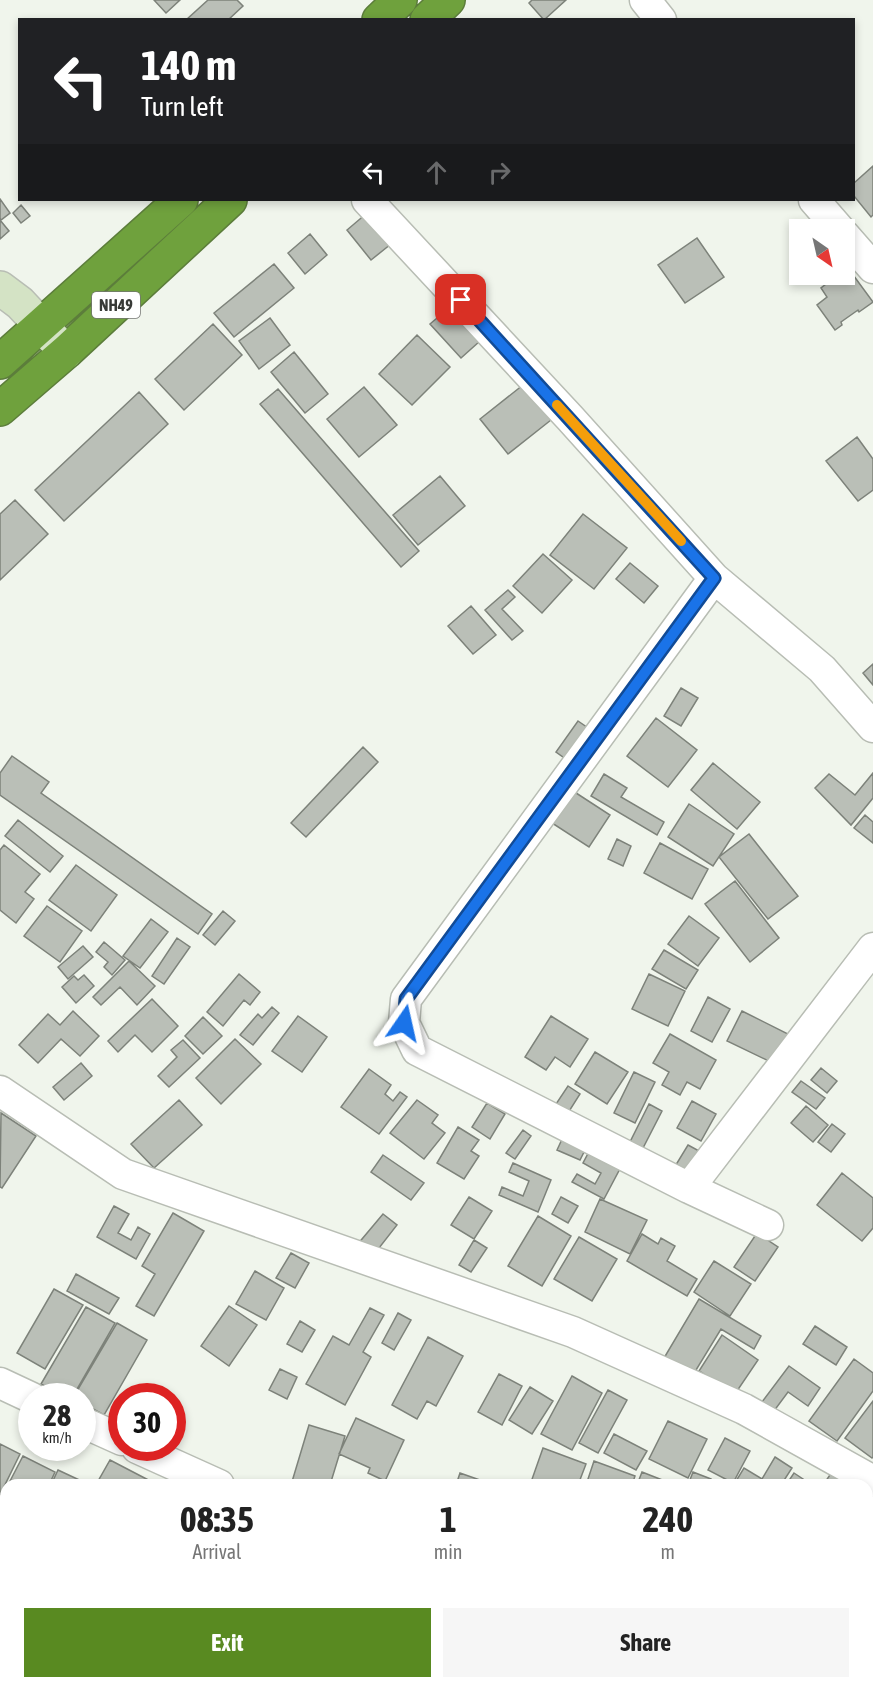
<!DOCTYPE html>
<style>
:root{--surface:#fff;--page:#f6f6f6;--text:#222;--muted:#767676;--accent:#598a21}
body{margin:0;font-family:"Asap Condensed",sans-serif;background:var(--page);color:var(--text);height:100vh;display:flex;flex-direction:column;font-size:22px;white-space:nowrap}
*{box-sizing:border-box;margin:0}
p{font-size:20px;color:var(--muted)}
.icon{flex:none;width:33px;height:33px;fill:none;stroke:currentColor;stroke-width:2;stroke-linecap:round;stroke-linejoin:round}
.map{position:relative;flex:1;overflow:hidden}
.panel{position:absolute;left:0px;top:1479px;width:873px;height:210px;display:flex;flex-direction:column;background:var(--surface);border-radius:18px 18px 0 0;box-shadow:0 3px 9px #0003}
.panel>*{flex:none}
.top-card{position:absolute;left:18px;top:18px;width:837px;height:183px;border-radius:0px;box-shadow:0 3px 9px #0003;background:#202124;color:#fff;overflow:hidden}
.needle{width:39px;rotate:146deg}
.buttons{position:absolute;left:789px;top:219px;display:grid;gap:12px}
.buttons a{display:grid;place-items:center;width:66px;height:66px;border-radius:0px;background:var(--surface);box-shadow:0 3px 9px #0003;font-size:30px}
.speed{position:absolute;left:18px;top:1383px;display:flex;gap:12px;font-size:30px;font-weight:700;text-align:center}
.speed>*{display:grid;place-content:center;width:78px;height:78px;border-radius:50%;background:var(--surface);box-shadow:0 3px 9px #0003;line-height:1}
.speed small{font-size:15px;font-weight:400}
.speed .limit{border:9px solid #d22;background:#fff;color:#111}
.pin{position:absolute;display:grid;place-items:center;width:51px;height:51px;color:#fff;margin:-26px;border-radius:12px;box-shadow:0 3px 9px #0006}
.me{position:absolute;width:66px;margin:-33px;rotate:11deg;stroke-linejoin:round;filter:drop-shadow(0 0 4px #0008)}
.turn{display:flex;align-items:center;gap:21px;height:126px;padding:0 24px;font-size:27px}
.turn .icon{width:78px;height:78px;stroke-width:2.5}
.turn b{display:block;font-size:42px;line-height:51px}
.lanes{display:flex;align-items:center;height:57px;padding:0 24px;background:#0003;justify-content:center;gap:30px;direction:ltr}
.lanes .off{opacity:.35}
.eta{display:flex;justify-content:space-evenly;align-items:center;height:102px;text-align:center}
.eta b{font-size:36px;font-weight:700;line-height:42px}
.primary-button{display:flex;gap:12px;margin-top:auto;padding:12px 24px}
.primary-button a{flex:1;height:69px;border-radius:0px;background:var(--accent);color:#fff;font-size:24px;font-weight:700;line-height:69px;text-align:center}
.primary-button a+a{background:var(--page);color:var(--text)}
.map>svg:first-child{display:block}
.building{fill:#babfb7;stroke:#7d827a;stroke-width:1.5}
.lines{fill:none;stroke-linecap:round;stroke-linejoin:round}
.street-casing{stroke:#b8bdb4;stroke-width:33}
.secondary-casing{stroke:#b8bdb4;stroke-width:36}
.highway-casing{stroke:#5c7d3b;stroke-width:36}
.street{stroke:#fff;stroke-width:30}
.secondary{stroke:#d4e3c5;stroke-width:33}
.highway{stroke:#6fa13d;stroke-width:33}
.route-casing{stroke:#114b97;stroke-width:15}
.route{stroke:#1a73e8;stroke-width:10}
.slow{stroke:#f59e0b;stroke-width:10}
.labels{text-anchor:middle;stroke-width:4.5;stroke-linejoin:round;paint-order:stroke}
.shield{fill:#fff;stroke:#747573;stroke-width:1.5}
.shield-label{font-size:16px;font-weight:bold;fill:#383a37}
</style>
<div class="map">
<svg width="873" height="1689" viewBox="0 0 873 1689">
<rect width="100%" height="100%" fill="#f0f5ec"/>
<path class="building" d="M154,0h26l-14,13z
M208,0h29l6,6 -15,14h-42z
M532,0h34l-22,20 -15,-17z
M873,166v49l-2,2 -17,-21v-13z
M0,199l10,14 -9,7 -1,-2z
M21,205l9,11 -9,7 -8,-10z
M367,213l24,31 -20,16 -24,-30z
M0,220l9,11 -9,8z
M310,234l17,21 -22,19 -17,-21z
M697,238l27,39 -39,26 -27,-38z
M274,264l20,24 -60,49 -20,-24z
M848,268l25,34 -14,10 -1,-2 -17,12 1,3 -7,5 -18,-25 10,-8 -6,-9 18,-14h5v-4z
M450,307l30,34 -19,17 -31,-34z
M270,318l20,27 -31,24 -20,-28z
M213,324l29,31 -58,55 -29,-31z
M417,335l33,32 -38,38 -33,-31z
M294,352l34,42 -23,19 -34,-41z
M523,385l28,35 -43,34 -28,-35z
M364,387l33,38 -38,32 -32,-38z
M278,389l141,162 -18,16 -141,-163z
M139,392l29,32 -104,97 -29,-31z
M857,437l16,22v31l-15,11 -32,-40z
M440,476l25,30 -47,39 -25,-30z
M15,500l33,34 -48,46v-66z
M583,514l44,34 -33,41 -44,-34z
M543,554l29,26 -30,33 -29,-27z
M630,563l28,23 -14,17 -28,-24z
M508,590l7,7 -13,12 21,22 -11,9 -27,-30z
M471,606l25,29 -23,19 -25,-28z
M873,664v21l-10,-12z
M681,688l17,10 -17,28 -17,-10z
M656,718l41,32 -29,37 -41,-31z
M578,721l13,9 -21,32 -14,-10z
M363,747l15,15 -72,75 -15,-14z
M12,756l37,26 -8,11 171,121 -14,20 -198,-139v-22z
M713,763l47,39 -23,27 -46,-39z
M873,773v25l-22,27 -36,-37 14,-14 26,21z
M604,774l23,14 -6,9 43,25 -7,13 -66,-39z
M573,791l37,24 -21,32 -37,-24z
M689,804l45,30 -21,32 -45,-29z
M865,815l8,7v21l-19,-15z
M18,820l45,36 -13,16 -45,-36z
M749,834l49,62 -30,23 -49,-62z
M617,839l14,7 -8,20 -15,-7z
M660,843l48,26 -16,30 -48,-26z
M4,845l36,29 -15,18 9,7 -18,24 -16,-13v-60z
M76,865l41,30 -26,36 -42,-31z
M735,881l44,57 -29,24 -45,-58z
M47,906l35,25 -22,31 -36,-26z
M223,911l12,10 -20,24 -12,-10z
M689,916l30,22 -21,28 -30,-22z
M151,919l17,13 -28,36 -17,-12z
M177,938l13,9 -26,37 -12,-8z
M104,942l21,18 -13,15 -8,-8 4,-5 -12,-10z
M83,946l10,11 -25,22 -10,-12z
M664,950l34,20 -12,19 -34,-20z
M129,961l26,25 -18,19 -17,-18 -19,18 -8,-8z
M239,974l21,18 -10,13 -6,-5 -21,26 -16,-14z
M649,974l36,17 -17,35 -36,-17z
M84,975l10,11 -18,17 -14,-16 12,-11 4,4z
M708,997l22,12 -18,33 -21,-11z
M152,999l26,27 -26,26 -17,-17 -17,17 -10,-11z
M272,1007l7,6 -26,32 -13,-10 18,-21 4,4z
M73,1011l26,25 -19,20 -19,-17 -23,24 -19,-18 29,-31 12,11z
M742,1011l48,24 -15,29 -48,-23z
M298,1016l29,21 -25,35 -30,-21z
M551,1016l37,23 -18,28 -15,-10 -9,13 -21,-13z
M203,1017l19,19 -19,18 -18,-18z
M670,1034l46,26 -16,29 -13,-7 -7,13 -18,-10 7,-13 -16,-9z
M235,1039l26,25 -40,40 -25,-26z
M183,1040l17,18 -31,29 -11,-11 19,-19 -6,-7z
M595,1052l33,20 -21,32 -32,-20z
M81,1063l11,13 -28,24 -11,-13z
M821,1068l16,13 -10,12 -16,-13z
M369,1069l22,16 -6,9 8,7 7,-9 7,5 -28,37 -38,-27z
M634,1072l21,10 -20,41 -21,-10z
M801,1081l24,17 -9,11 -24,-17z
M568,1086l12,8 -12,19 -12,-9z
M179,1100l23,25 -48,43 -23,-24z
M417,1100l21,15 -6,8 13,10 -21,26 -34,-26z
M692,1101l24,13 -15,27 -24,-13z
M487,1103l18,11 -15,25 -18,-12z
M649,1104l13,7 -19,37 -13,-6z
M806,1106l22,19 -15,17 -22,-19z
M1,1113l35,23 -34,52 -2,-1z
M832,1124l13,10 -14,18 -13,-10z
M458,1127l21,13 -8,11 8,5 -15,23 -27,-16z
M523,1130l8,6 -16,23 -9,-6z
M564,1135l23,11 -7,14 -23,-10z
M688,1145l13,7 -13,24 -14,-8z
M592,1146l31,17 -19,36 -32,-17 5,-8 18,10 6,-11 -18,-10z
M383,1155l41,28 -13,17 -40,-28z
M513,1163l38,17 -13,32 -39,-17 3,-8 21,9 6,-15 -20,-9z
M842,1173l31,25v30l-11,13 -45,-36z
M469,1197l23,14 -18,28 -23,-14z
M561,1197l17,9 -10,17 -16,-9z
M600,1199l47,21 -17,34 -45,-22z
M114,1206l15,8 -11,19 13,7 7,-13 12,7 -14,25 -39,-22z
M173,1213l31,18 -50,85 -18,-10 19,-32 -13,-8z
M383,1214l14,11 -25,32 -15,-12z
M538,1216l33,20 -29,50 -34,-20z
M757,1233l21,14 -23,34 -21,-14z
M642,1234l16,10 3,-6 14,8 -8,15 30,18 -10,17 -60,-35z
M579,1237l38,22 -25,42 -38,-22z
M474,1240l13,8 -16,24 -12,-7z
M291,1253l18,10 -14,25 -19,-10z
M714,1261l37,23 -21,32 -36,-24z
M255,1271l29,17 -18,32 -30,-16z
M76,1274l43,24 -10,16 -42,-23z
M54,1289l29,16 -38,64 -28,-16z
M699,1299l62,37 -7,13 -33,-20 -28,46 -29,-17z
M229,1306l28,19 -28,41 -28,-20z
M86,1307l29,16 -42,73h-10l-22,-12z
M370,1308l14,7 -21,37 8,5 -26,48 -39,-21 27,-48 16,9z
M398,1313l13,7 -17,30 -12,-7z
M300,1321l15,9 -13,22 -15,-8z
M117,1323l30,17 -43,75 -22,-12v-7h-8z
M815,1326l32,21 -11,18 -33,-21z
M722,1335l36,25 -23,34 -36,-23z
M428,1337l35,19 -27,50 -9,-5 -10,18 -25,-14z
M854,1359l19,14v18l-36,50 -28,-20z
M789,1366l31,22 -12,18 -20,-14 -17,23 -12,-9z
M280,1369l17,8 -10,22 -18,-9z
M499,1374l23,12 -20,39 -24,-13z
M572,1376l30,17 -30,57 -31,-16z
M530,1387l23,14 -21,33 -23,-14z
M608,1390l19,10 -29,53 -19,-10z
M873,1401v56l-1,1 -27,-20z
M356,1418l48,22 -19,41 -17,-8 2,-5 -31,-14z
M668,1421l39,18 -19,39 -39,-19z
M309,1425l36,11 -15,49h-39z
M614,1434l33,17 -11,19 -32,-17z
M725,1438l25,13 -17,32 -25,-13z
M0,1444l20,10 -20,41z
M543,1448l43,16 -8,21h-48z
M23,1456l32,16 -6,13h-41z
M775,1457l17,11 -11,17h-39l-6,-4 8,-13 18,11z
M110,1460l48,25h-57l-4,-2z
M594,1461l41,15 -3,9h-46z
M58,1470l32,15h-39z
M642,1472l33,13h-38z
M693,1472l18,7 -2,6h-21z
M832,1472l18,13h-27z
M460,1473l34,12h-38z
M794,1473l15,10 -1,2h-22z
M6,1490v31l-6,-3v-16z
M230,1683h39l-2,6h-30l-8,-3z
M370,1683h34l-3,6h-16z
M410,1683h40l-2,6h-41z"/>
<g class="lines">
<g class="street-casing">
<path id="street" d="M645,0l16,20
M367,200l203,218 144,160 108,91 51,58
M814,200l26,30
M844,235l29,33
M714,578l-308,421 -2,24 13,27 272,138 79,37
M0,1091l123,83 450,158 171,77 129,72
M689,1188l184,-240
M0,1383l32,15
M82,1422l40,18
M137,1448l82,37
M0,1639l6,2
M120,1683l16,6
M638,1683l2,6"/>
</g>
<g class="secondary-casing">
<path id="secondary" d="M0,288l20,15 46,49"/>
</g>
<g class="highway-casing">
<path id="highway" d="M379,20l21,-20
M427,20l21,-20
M0,362l181,-162
M0,409l66,-57 164,-152"/>
</g>
<use href="#street" class="street"/>
<use href="#secondary" class="secondary"/>
<use href="#highway" class="highway"/>
</g>
<g class="lines">
<g class="route-casing">
<path id="route" d="M404,1023l2,-24 308,-421 -253,-278"/>
</g>
<use href="#route" class="route"/>
<path class="slow" d="M557,405l124,136"/>
</g>
<g class="labels">
<rect class="shield" x="92" y="292" width="48" height="26" rx="4.5"/>
<g class="shield-label">
<text x="116" y="311">NH49</text>
</g>
</g>
</svg>
<div class="buttons">
<a><svg class="needle" viewBox="-14 -14 28 28"><path d="M0-13l5 13h-10z" fill="#e53935"/><path d="M0 13l5-13h-10z" fill="#767676"/></svg></a>
</div>
<div class="speed"><div>28<small>km/h</small></div><div class="limit">30</div></div>
<div class="pin" style="left:461px;top:300px;background:#d93025"><svg class="icon" aria-label="arrive" viewBox="0 0 24 24"><path d="M6 21V4h12l-3 4 3 4H6"/></svg></div>
<svg class="me" style="left:404px;top:1023px" viewBox="-20 -20 40 40"><path d="M0-17L14 15 0 8-14 15z" fill="#1a73e8" stroke="#fff" stroke-width="4"/></svg>
<div class="top-card">
<div class="turn"><svg class="icon" aria-label="left" viewBox="0 0 24 24"><path d="M17 20v-9H6M10 6l-5 5 5 5"/></svg><div><b>140 m</b>Turn left</div></div>
<div class="lanes"><svg class="icon" aria-label="left" viewBox="0 0 24 24"><path d="M17 20v-9H6M10 6l-5 5 5 5"/></svg><svg class="icon off" aria-label="ahead" viewBox="0 0 24 24"><path d="M12 20V5M6 11l6-6 6 6"/></svg><svg class="icon off" aria-label="right" viewBox="0 0 24 24"><path d="M7 20v-9h11M14 6l5 5-5 5"/></svg></div>
</div>
<section class="panel">
<div class="eta">
<div><b>08:35</b><p>Arrival</p></div>
<div><b>1</b><p>min</p></div>
<div><b>240</b><p>m</p></div>
</div>
<div class="primary-button"><a>Exit</a><a>Share</a></div>
</section>
</div>
